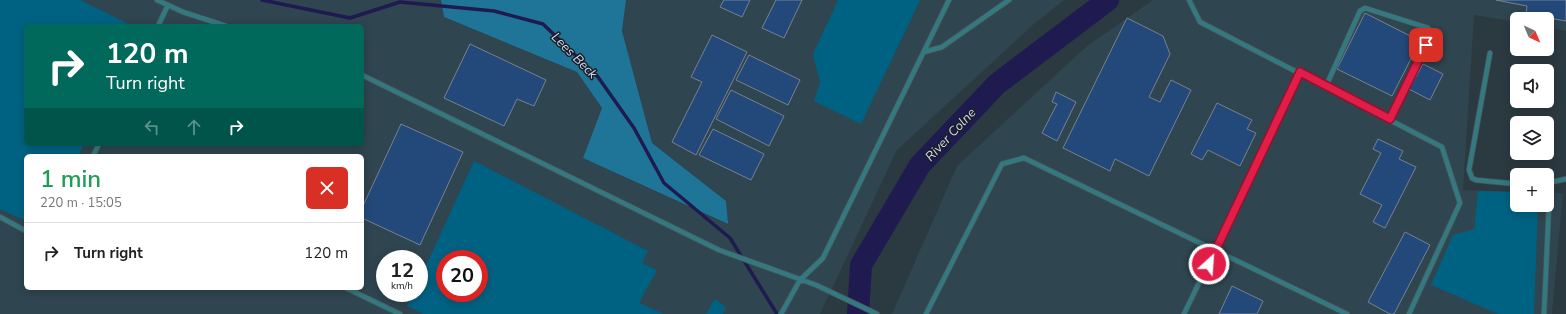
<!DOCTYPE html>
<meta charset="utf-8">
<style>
:root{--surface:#fff;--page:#f6f6f6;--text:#202124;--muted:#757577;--line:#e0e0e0}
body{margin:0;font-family:"Nunito Sans",sans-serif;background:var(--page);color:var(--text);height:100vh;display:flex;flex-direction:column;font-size:15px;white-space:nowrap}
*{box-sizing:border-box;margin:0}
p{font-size:13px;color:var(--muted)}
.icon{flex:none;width:22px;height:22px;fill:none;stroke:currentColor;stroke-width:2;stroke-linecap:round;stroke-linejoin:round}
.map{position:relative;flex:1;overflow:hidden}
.panel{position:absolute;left:24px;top:154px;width:340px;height:136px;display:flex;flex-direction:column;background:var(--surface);border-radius:6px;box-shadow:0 2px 10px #0003}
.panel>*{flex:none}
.top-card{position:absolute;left:24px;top:24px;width:340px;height:122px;border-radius:6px;box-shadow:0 2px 10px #0003;background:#00695c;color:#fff;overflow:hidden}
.needle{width:26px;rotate:136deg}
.controls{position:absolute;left:1510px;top:12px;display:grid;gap:8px}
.controls a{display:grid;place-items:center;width:44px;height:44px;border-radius:6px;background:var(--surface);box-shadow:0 2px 10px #0003;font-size:20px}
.speed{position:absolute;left:376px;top:250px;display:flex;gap:8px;font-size:20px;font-weight:700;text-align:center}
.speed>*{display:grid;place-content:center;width:52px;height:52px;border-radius:50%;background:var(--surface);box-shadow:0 2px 10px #0003;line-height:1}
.speed small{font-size:10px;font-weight:400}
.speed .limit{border:6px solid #d22;background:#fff;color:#111}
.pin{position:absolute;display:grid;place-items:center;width:34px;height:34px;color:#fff;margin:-17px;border-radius:8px;box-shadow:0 2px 6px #0006}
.me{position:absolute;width:44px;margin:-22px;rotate:26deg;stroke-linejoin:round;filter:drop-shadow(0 0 3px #0008)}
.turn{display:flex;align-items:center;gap:14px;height:84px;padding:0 16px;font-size:18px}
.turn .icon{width:52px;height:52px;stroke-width:2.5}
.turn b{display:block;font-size:28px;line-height:34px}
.lanes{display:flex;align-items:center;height:38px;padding:0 16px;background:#0003;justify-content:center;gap:20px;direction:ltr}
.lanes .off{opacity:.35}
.round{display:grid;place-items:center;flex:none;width:42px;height:42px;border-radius:6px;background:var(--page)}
.overview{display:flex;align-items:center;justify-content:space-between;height:68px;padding:0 16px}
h1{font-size:24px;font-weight:600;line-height:30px;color:#1e9e55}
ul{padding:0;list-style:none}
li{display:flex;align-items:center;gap:12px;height:60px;padding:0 16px;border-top:1px solid var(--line)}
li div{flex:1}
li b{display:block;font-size:15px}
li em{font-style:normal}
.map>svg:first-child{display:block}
.built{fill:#2f4550;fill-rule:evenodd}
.green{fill:#006283;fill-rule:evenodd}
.forest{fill:#1f7597}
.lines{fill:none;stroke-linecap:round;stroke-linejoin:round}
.stream{stroke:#1f1a4f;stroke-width:3.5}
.river{stroke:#1f1a4f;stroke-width:22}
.building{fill:#23497a;stroke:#77818e}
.lane-casing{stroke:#48565c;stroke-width:6}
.lane{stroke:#34797f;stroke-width:4.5}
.route-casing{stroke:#92132f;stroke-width:10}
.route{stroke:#e11d48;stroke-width:7}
.labels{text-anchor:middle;stroke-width:3;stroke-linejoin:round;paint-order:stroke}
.water-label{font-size:13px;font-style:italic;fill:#d3d5fa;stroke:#192023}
</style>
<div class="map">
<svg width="1566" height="314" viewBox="0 0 1566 314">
<rect width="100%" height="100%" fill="#2b3a41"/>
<path class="built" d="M0,0h441l3,17 133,55 25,36 -19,50 144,66 -1,-23 -74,-58 -30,-112 4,-31h438l-29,23 -138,127 -77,164h-820zM26,26h336v118h-336zM26,156h336v132h-336zM385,259h34v34h-34zM445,259h34v34h-34z
M1153,0h413v31l-19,-4v-8h-30v3l-43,-7 -11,175 54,2v13h30v-12h16l-11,121h-660l65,-148 130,-120z"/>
<path class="green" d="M0,0h80l53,26h-107v118h58l-6,12h-52v65l-26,-12z
M838,0h82l-59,124 -47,-23 6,-18 -7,-29z
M474,161l174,90 -6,12 15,7 -18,33 25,11h-240l-17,-8 6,-13h6v-12zM445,259h34v34h-34z
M1478,191l39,1v13h21l-4,109h-36l-67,-29 22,-50 21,-6z
M715,299l11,8 -3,7h-17z"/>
<path class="forest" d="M441,0h185l-4,31 30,112 74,58 2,23 -145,-66 19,-50 -25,-36 -133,-55z"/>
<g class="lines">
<path class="stream" d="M262,0l88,18 50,-16 94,9 49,13 55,53 36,51 30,55 66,55 47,76"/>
<path class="river" d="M858,314l3,-49 59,-100 77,-81 111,-84"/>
</g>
<path class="building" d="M724,0h26l-8,17 -22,-10z
M776,0h26l-18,38 -22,-10z
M1496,0h70v21l-40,-7 1,-8z
M1365,13l55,28 -28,55 -55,-27z
M1127,18l36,18 7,18 -21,43 11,5 11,-22 20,10 -42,86 -34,-17 -5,12 -47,-23z
M712,35l35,17 -51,103 -24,-13 30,-60 -11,-5z
M470,44l76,36 -12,26 -17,-7 -13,27 -60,-28z
M749,55l51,25 -12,25 -52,-25z
M1423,64l20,10 -13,26 -21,-11z
M731,90l53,26 -15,30 -53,-27z
M1056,92l20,10 -19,39 -15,-8 15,-29 -5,-2z
M1217,103l35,17 -5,9 9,4 -16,33 -32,-16 -6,10 -11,-6z
M401,124l62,28 -43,93 -58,-27v-10z
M713,129l51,25 -13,26 -52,-25z
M1378,139l25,12 -4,8 17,8 -31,61 -12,-6 9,-17 -22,-11 21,-41 -8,-4z
M1405,232l25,13 -36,69h-4l-22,-12z
M1232,286l31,15 -6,13h-38z"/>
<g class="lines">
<g class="lane-casing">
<path id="lane" d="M157,0l26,12 43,14
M1189,0l11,22 242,125 18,56 -51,111
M158,26l10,-21
M924,52l18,-5 67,-47
M1490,53l-21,117 3,8 4,2 41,4
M362,75l357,175 97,35 61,29
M1326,86l34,-75 5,-3 63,20 4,5 -42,86
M93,156l6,-12
M1547,183l19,-4
M0,217l26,14
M346,288l54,26
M781,314l19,-34 23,-22 126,-258
M926,314l76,-150 22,-6 323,156
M1184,314l116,-241
M1544,314l5,-110"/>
</g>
<use href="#lane" class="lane"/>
</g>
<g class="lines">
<g class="route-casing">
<path id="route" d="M1209,264l91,-192 90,47 36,-74"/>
</g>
<use href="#route" class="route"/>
</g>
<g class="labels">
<g class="water-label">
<text transform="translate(575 55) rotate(45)" y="5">Lees Beck</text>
<text transform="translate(950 134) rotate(-47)" y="5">River Colne</text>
</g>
</g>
</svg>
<div class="controls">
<a><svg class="needle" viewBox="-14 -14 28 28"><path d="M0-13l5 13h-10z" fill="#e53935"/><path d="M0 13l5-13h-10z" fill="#757577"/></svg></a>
<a><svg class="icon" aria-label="sound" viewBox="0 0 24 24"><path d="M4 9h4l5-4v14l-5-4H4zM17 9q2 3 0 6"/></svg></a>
<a><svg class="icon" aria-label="layers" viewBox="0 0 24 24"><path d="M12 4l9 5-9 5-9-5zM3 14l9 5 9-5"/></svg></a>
<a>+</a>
</div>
<div class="speed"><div>12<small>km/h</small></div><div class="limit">20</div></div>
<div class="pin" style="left:1426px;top:45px;background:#d93025"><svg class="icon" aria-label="arrive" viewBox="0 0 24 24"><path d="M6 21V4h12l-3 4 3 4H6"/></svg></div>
<svg class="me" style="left:1209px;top:264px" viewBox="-20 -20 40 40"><circle r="17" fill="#e11d48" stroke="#fff" stroke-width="3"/><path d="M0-11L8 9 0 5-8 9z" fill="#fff"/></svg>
<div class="top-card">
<div class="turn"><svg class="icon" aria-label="right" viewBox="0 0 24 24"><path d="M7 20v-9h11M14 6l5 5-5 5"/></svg><div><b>120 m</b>Turn right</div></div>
<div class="lanes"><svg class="icon off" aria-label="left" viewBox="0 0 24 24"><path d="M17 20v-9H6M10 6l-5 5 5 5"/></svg><svg class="icon off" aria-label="ahead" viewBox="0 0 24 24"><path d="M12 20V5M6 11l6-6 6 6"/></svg><svg class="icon" aria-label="right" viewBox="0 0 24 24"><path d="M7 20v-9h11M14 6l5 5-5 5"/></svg></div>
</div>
<section class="panel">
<div class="overview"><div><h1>1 min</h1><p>220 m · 15:05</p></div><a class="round" style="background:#d93025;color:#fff"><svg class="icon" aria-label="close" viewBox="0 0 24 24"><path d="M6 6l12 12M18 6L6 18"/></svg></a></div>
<ul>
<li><svg class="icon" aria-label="right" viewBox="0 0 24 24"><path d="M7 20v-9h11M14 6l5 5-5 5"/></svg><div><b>Turn right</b></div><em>120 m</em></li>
</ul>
</section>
</div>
